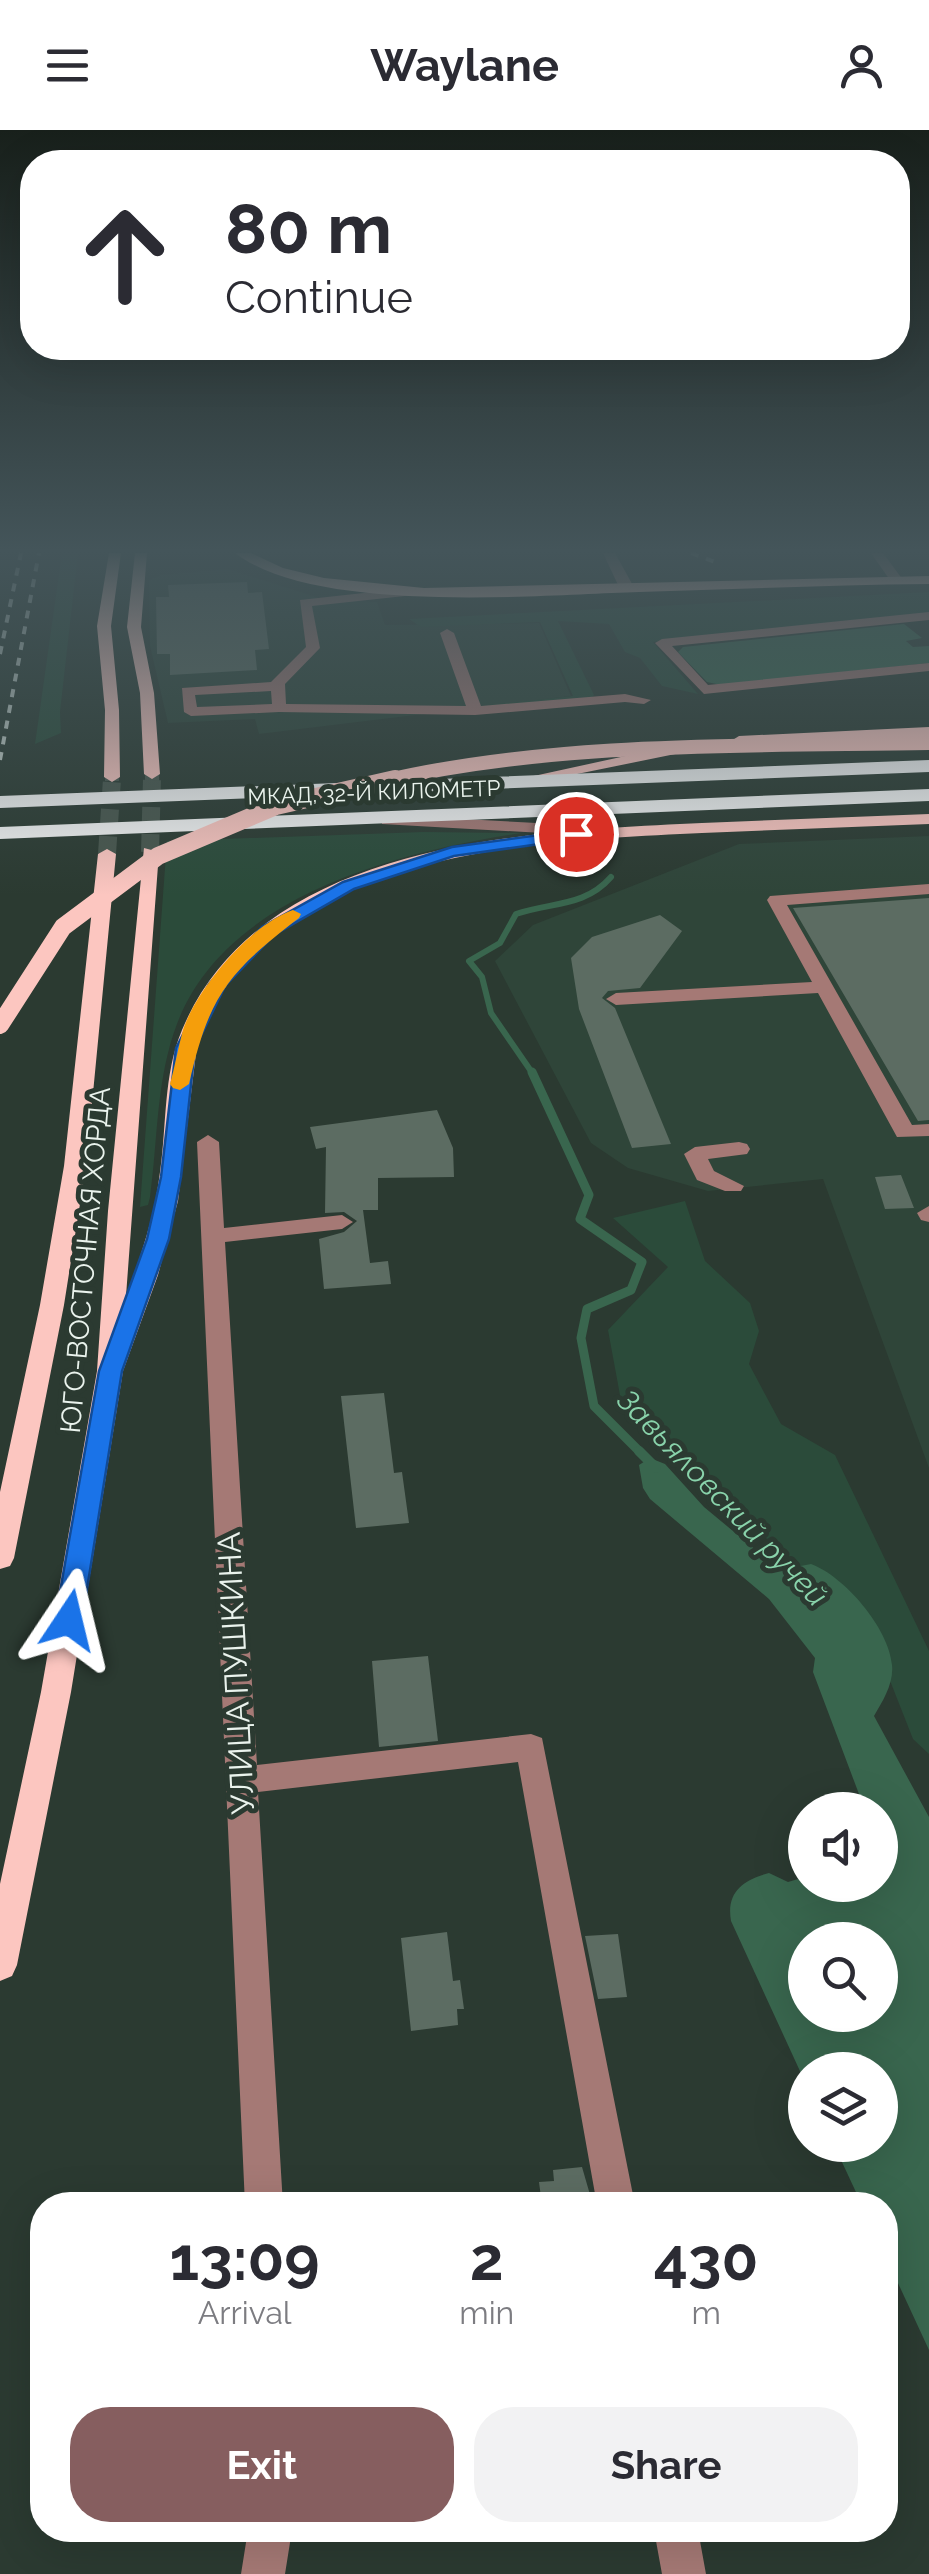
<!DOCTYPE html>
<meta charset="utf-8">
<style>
:root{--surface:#fff;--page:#f2f2f3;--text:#2b2b33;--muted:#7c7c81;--accent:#865e5f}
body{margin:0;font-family:Raleway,sans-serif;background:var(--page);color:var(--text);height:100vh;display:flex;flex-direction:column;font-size:38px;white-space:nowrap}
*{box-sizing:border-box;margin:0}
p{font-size:32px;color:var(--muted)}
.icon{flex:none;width:55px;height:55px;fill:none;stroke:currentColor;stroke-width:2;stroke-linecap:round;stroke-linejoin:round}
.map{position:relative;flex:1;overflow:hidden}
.sheet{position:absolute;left:30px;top:2062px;width:868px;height:350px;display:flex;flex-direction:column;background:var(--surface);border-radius:40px;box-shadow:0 10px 40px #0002}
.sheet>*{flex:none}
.top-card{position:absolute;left:20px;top:20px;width:890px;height:210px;border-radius:40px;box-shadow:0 10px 40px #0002;background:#fff;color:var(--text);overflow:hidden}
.fabs{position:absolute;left:788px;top:1662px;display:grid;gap:20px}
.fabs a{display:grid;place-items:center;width:110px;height:110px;border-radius:50%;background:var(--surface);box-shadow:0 10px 40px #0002;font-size:50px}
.pin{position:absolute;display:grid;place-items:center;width:85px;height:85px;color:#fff;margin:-42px;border:5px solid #fff;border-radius:50%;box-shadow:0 2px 10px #0007}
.me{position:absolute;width:110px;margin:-55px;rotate:10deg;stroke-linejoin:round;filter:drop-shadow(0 0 8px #0008)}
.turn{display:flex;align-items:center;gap:35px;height:210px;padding:0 40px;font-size:45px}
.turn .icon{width:130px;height:130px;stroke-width:2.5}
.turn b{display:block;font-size:70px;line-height:85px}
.eta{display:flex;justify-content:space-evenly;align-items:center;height:170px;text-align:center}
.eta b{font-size:60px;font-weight:700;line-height:70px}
.action{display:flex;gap:20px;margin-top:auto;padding:20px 40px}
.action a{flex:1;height:115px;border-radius:40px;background:var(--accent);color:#fff;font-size:40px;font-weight:700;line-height:115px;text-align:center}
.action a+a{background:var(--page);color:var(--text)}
header{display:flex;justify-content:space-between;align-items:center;height:130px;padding:0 40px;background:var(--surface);font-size:45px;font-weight:700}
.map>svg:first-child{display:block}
.built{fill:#2f4539}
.green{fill:#2b4b3a}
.water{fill:#39664e;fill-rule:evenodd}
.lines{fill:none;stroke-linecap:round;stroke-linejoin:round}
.stream-far2{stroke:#39664e;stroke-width:6}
.stream-far1{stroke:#39664e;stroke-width:9}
.stream{stroke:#39664e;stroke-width:10}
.building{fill:#5c6c62}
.major-tunnel-far1{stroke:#48564d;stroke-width:14;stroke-dasharray:14 8;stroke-linecap:butt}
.major-tunnel{stroke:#48564d;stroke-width:18;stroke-dasharray:18 9;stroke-linecap:butt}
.minor{fill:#a57975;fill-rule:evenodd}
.major{fill:#fcc6c0;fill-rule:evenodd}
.highway{fill:#f4f4f4;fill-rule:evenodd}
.rail{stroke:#c3cdc7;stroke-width:4;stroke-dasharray:8 8;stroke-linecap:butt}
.major-bridge-far1{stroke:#fcc6c0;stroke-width:14}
.major-bridge{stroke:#fcc6c0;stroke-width:18}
.route{fill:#1a73e8;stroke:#114b97;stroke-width:2.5}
.slow{fill:#f59e0b}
.labels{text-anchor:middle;stroke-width:10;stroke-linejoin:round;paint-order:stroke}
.far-street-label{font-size:22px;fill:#eaf3ed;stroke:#2b3a31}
.street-label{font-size:28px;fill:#eaf3ed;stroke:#2b3a31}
.water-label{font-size:30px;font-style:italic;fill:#89d3ab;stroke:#2b3a31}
.near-street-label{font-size:32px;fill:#eaf3ed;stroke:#2b3a31}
</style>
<header><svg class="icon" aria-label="menu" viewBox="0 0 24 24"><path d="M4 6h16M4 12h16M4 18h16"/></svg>Waylane<svg class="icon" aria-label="person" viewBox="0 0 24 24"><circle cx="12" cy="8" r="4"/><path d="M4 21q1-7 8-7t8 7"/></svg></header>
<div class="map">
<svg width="929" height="2444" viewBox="0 0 929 2444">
<rect width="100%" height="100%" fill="#2b3a31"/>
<path class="built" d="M228,439l94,30 55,3 8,23 154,-2 32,73 -312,38 -4,-15 -87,4 -18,-77 -1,-66 12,-5z
M929,706v632l-106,-289 -115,12 -80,-23 -37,-25 -96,-182 38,-36 206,-81z"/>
<path class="green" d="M62,423h16l-18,159 1,21 -26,11z
M929,462v21l-276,29 45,52 -36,-8 -22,-28 -15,-6 -16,-28 -51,-3 36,74 -3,4 -111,7 93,-10 -33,-74 -119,5 -12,-8z
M423,702l99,1c-121,18 -297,62 -345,191 -21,55 -19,115 -27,173l-2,8 -8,2 27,-366z
M685,1071l20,60 45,42 9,28 -10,33 32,60 54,31 94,196v103l-16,-15 -41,-104 -250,-229 -14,-76 60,-63 -55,-49z"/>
<path class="water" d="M904,494l18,14 -16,3 7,6 16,-1v17l-208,22 -14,-3 -29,-30 5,-5z
M650,1328l15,6 39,43 76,63 31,-6c33,12 78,64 81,101 2,18 -9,36 -18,51l55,101v533l-44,-95v-50h-23l-28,-60h46v-75h-75v12l-74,-161c-5,-29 12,-41 38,-48l19,9 17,-5v8h75v-75h-15l-52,-138 2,-14 -46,-59 -119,-100 -7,-11 -4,-23zM880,1810v75h-75v-75z"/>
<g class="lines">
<path class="stream-far2" d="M533,944l-42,-61 -9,-36 -13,-16 31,-18 16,-29c35,-12 69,-7 95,-37"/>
<path class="stream-far1" d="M532,942l57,123 -9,24 62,43 -11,28 -44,19 -6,29 13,68 47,47"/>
<path class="stream" d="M639,1321l17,17"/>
</g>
<path class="building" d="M247,452l1,11 14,-1 7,57 -14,1 2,20 -87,5v-21h-13l-1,-57h13l-1,-12z
M929,768v222l-11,1 -125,-213z
M660,785l22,16 -42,57 -32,3 -6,7 13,10 56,136 -39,4 -53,-139 -8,-51 21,-21z
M437,980l16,38 1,29 -76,1v32h-15l7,53 18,-2 3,23 -67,5 -5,-50 25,-7 13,-11 -13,-9 -19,1 1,-66 -10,2 -6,-22z
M901,1045l13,33 -29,1 -10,-32z
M384,1263l10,80 8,-1 7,51 -53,5 -15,-132z
M428,1526l10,85 -59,6 -7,-86z
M447,1802l6,49 7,-1 4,29h-7l1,16 -47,6 -10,-93z
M618,1804l9,63 -29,2 -13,-63z
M582,2037l11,38h-51l-3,-23 15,-1 -1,-11z"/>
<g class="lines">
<path class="major-tunnel-far1" d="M112,651v-4
M152,651v-7"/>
<path class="major-tunnel" d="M150,722l2,-73
M107,724l5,-75"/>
<path class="minor" d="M603,423h12l21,38 -17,-4z
M871,423h12l20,27 -1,3h-10z
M409,458l6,4 -1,3 -102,11 8,42 -35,36 1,20 180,2 -26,-73 7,-4 7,4 27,73 144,-12 26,6 -7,4 -19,-2 -150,13 -196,-3 -88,4 -7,-4 -2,-24 89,-6 35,-35 -6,-47zM271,561l1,13 -75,3 -2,-12z
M929,482v8l-257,26 36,39 221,-22v8l-225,23 -49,-51 7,-4z
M388,685l225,12 8,5 -8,5 -231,-13v-8z
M929,754v10l-142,11 125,220 17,-1v12l-32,1 -79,-144 -202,12 -10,-6 10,-6 196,-11 -45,-82 3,-4z
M208,1005l11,7 5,86 118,-13 11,7 -11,7 -117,13 32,523 274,-31 11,4 93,467h-38l-79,-443 -260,30 25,413h-38l-48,-1063z
M739,1012l8,2 3,5 -3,5 -39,5 6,12 30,15 -3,5h-16l-28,-11 -13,-26 11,-7z
M929,1076v16l-8,-2 -4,-7z
M248,2400h44l-7,44h-44z
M654,2400h44l8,44h-44z"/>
<path class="major" d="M109,423h12l-10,73 8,84 1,67 -8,5 -8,-5 1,-67 -8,-84z
M135,423h12l-6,74 13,66 6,81 -8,5 -8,-5 -4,-81 -13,-66z
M235,423h16l32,15 41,10 100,10 505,-12v8c-97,1 -193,5 -290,8 -101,3 -323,23 -404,-39z
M929,597v10l-190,9 -8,-5 8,-5z
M685,613l8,5 -3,3 -162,33 -8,-5z
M929,684v10c-76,3 -151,6 -227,9 -170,8 -440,17 -505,212l-19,156 -20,74 -35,96 -52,321 -54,273 -5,11 -12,5v-97l41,-192 56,-321 11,-160 36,-363 15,4 -33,444c15,-40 29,-81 34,-124 7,-47 3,-97 22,-142 79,-189 346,-199 520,-207 76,-3 151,-6 227,-9z
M107,719l9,5 -30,312 -22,139 -50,253 -4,8 -10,3v-77l40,-187 24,-139 34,-312z"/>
<path class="highway" d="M929,630v12l-929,36v-12z
M929,659v12l-929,38v-12z"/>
<path class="rail" d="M691,423l24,9
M0,524l21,-101
M0,630l39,-207"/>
<path class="major-bridge-far1" d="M384,651c171,-40 369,-35 545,-38"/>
<path class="major-bridge" d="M0,895l63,-98 95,-71 118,-50 119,-27"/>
</g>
<linearGradient id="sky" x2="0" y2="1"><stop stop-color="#18201b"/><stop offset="0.55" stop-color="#44555a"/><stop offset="1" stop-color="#44555a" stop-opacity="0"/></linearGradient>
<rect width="929" height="765" fill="url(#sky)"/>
<path class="route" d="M576,700l8,4 -2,4 -128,18 -100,33 -80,46 -49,51 -30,62 -14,129 -12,62 -47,132 -40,249 -4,8 -9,3 -10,-3 -4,-8 44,-249 48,-132 14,-62 15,-129 33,-64 53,-57 81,-45 109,-35z"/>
<path class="slow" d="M293,780l8,4 -2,4c-72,55 -90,78 -110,166l-9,6 -7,-2 -3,-4c5,-18 8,-36 13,-54 14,-42 68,-106 110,-120z"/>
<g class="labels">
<g class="far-street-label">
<text transform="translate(374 662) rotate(-2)" y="8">МКАД, 32-Й КИЛОМЕТР</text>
</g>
<g class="street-label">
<text transform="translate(85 1130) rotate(-85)" y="10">ЮГО-ВОСТОЧНАЯ ХОРДА</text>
</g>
<g class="water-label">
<text transform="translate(722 1368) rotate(46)" y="10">Завьяловский ручей</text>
</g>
<g class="near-street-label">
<text transform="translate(236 1543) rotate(-93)" y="11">УЛИЦА ПУШКИНА</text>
</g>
</g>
</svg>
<div class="fabs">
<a><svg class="icon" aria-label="sound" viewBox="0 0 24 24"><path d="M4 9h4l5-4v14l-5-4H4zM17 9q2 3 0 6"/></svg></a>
<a><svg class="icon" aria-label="search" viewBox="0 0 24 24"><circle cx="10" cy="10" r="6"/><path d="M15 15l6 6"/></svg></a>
<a><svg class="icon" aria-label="layers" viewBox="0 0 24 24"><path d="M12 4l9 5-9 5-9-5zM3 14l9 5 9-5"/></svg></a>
</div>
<div class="pin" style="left:576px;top:704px;background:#d93025"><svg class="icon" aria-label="arrive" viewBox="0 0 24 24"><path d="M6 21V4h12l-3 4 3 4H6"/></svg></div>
<svg class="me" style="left:69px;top:1490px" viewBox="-20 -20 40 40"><path d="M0-17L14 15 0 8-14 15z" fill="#1a73e8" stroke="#fff" stroke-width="4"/></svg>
<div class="top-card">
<div class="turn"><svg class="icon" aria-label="ahead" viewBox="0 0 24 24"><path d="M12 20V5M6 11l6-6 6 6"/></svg><div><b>80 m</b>Continue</div></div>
</div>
<section class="sheet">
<div class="eta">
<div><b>13:09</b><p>Arrival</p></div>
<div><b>2</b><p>min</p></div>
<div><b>430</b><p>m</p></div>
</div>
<div class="action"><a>Exit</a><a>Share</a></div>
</section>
</div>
